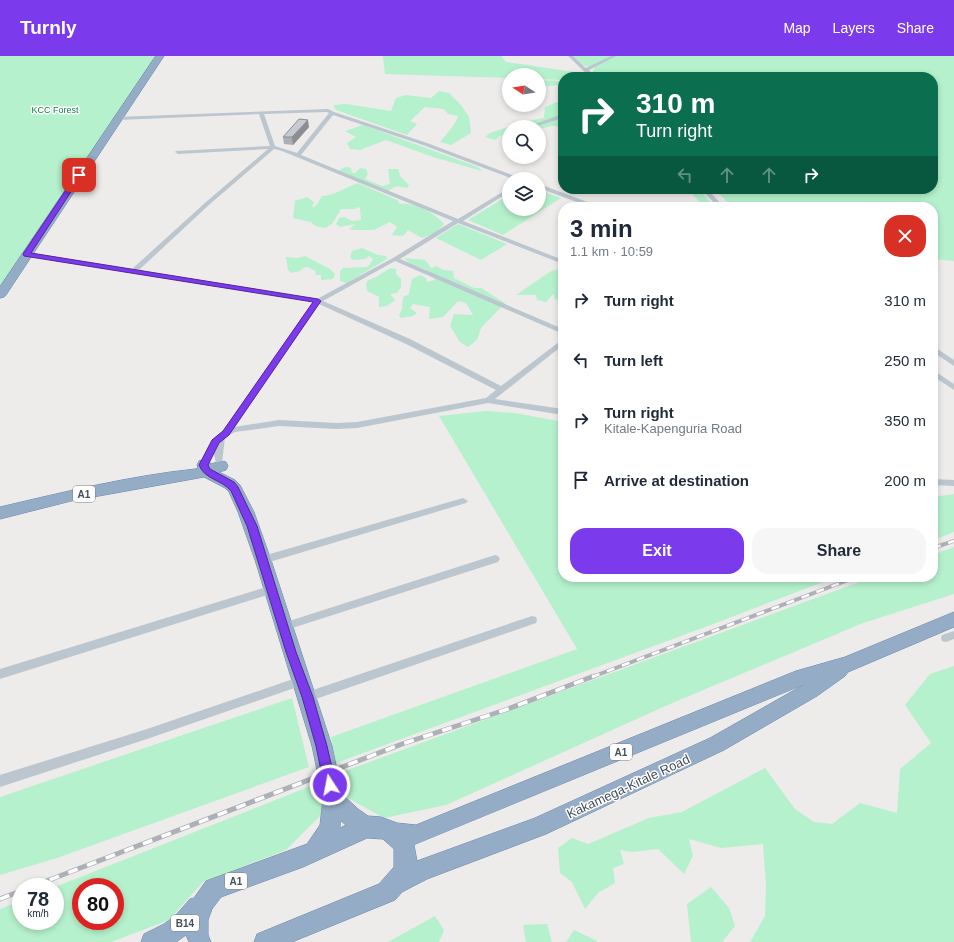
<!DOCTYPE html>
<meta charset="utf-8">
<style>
:root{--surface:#fff;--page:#f6f6f7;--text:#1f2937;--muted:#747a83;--accent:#7c3aed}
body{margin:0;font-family:Arial,sans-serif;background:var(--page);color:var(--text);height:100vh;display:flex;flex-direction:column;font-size:15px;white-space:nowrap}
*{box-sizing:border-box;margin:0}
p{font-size:13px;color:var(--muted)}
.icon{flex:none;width:22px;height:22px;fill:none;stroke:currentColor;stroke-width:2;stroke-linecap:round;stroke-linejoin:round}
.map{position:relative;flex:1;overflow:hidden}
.details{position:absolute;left:558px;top:146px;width:380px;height:380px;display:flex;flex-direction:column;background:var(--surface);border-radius:16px;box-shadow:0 2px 6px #0003}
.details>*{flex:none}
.guide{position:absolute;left:558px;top:16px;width:380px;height:122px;border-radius:16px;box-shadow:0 2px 6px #0003;background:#0b6e4f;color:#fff;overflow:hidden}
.needle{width:26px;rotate:282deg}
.controls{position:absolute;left:502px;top:12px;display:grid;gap:8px}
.controls a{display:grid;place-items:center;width:44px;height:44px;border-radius:50%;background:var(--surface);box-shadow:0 2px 6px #0003;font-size:20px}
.speed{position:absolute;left:12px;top:822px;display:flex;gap:8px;font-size:20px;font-weight:700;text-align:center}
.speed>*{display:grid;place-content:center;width:52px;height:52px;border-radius:50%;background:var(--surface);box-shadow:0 2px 6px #0003;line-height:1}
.speed small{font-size:10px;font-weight:400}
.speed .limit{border:6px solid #d22;background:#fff;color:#111}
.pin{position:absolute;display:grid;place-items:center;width:34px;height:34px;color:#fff;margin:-17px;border-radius:8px;box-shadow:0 2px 6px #0006}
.me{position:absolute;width:44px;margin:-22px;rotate:349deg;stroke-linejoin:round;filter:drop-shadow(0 0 3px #0008)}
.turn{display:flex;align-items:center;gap:14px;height:84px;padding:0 12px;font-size:18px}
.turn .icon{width:52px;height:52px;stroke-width:2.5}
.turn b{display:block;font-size:28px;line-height:34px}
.lanes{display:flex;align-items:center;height:38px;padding:0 12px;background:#0003;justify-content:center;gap:20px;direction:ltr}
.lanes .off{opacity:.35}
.round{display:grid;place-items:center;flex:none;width:42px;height:42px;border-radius:16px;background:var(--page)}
.summary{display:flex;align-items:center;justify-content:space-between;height:68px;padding:0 12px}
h1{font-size:24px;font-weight:700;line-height:30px}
.primary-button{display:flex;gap:8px;margin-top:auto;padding:8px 12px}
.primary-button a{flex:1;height:46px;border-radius:16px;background:var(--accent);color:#fff;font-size:16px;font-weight:700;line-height:46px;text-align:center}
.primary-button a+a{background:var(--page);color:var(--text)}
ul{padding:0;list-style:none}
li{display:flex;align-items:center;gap:12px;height:60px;padding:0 12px}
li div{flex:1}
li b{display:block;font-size:15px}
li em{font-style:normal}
header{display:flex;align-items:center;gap:24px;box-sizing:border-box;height:56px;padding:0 20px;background:var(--accent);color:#fff}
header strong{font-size:19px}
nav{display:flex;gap:22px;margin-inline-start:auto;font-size:14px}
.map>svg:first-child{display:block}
.green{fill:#b5f1cc;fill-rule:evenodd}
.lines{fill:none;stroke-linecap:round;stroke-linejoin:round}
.trunk-casing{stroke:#6a88aa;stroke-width:1}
.minor{fill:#bbc6cf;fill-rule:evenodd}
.trunk{fill:#94acc6;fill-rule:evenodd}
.rail-far1-casing{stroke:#adb0b6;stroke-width:4}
.rail-casing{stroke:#adb0b6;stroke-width:5}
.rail-far1{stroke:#fff;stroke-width:2.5;stroke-dasharray:8;stroke-linecap:butt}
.rail{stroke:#fff;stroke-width:3.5;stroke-dasharray:10;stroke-linecap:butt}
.wall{fill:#abaeb4}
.shaded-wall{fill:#8b8d92}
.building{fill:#c7cad1;stroke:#8b8d92}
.route{fill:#7c3aed;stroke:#51269a}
.labels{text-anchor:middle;stroke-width:3;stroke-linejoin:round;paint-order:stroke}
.far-park-label{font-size:9px;fill:#117e48;stroke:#fff}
.shield{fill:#fff;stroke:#7b848c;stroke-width:1}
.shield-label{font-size:10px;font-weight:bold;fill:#434f5a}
.near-street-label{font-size:13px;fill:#434f5a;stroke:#fff}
</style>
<header>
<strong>Turnly</strong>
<nav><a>Map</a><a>Layers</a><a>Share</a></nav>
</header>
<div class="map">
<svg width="954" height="886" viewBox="0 0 954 886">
<rect width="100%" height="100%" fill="#eeebeb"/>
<path class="green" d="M0,0h155l-155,238z
M383,0h118l5,6 68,10 7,5h-18v3l-24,-1v-4h-30v3l-124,-4z
M573,0h381v205l-21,-2v-52h-201l-17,-18h218v-112h-337l-4,-4 3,-5 -10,-2z
M539,24l24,1v46l-11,-1 -13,3v-2h-30v6l-10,3 -3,4 -11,-3 5,-4 18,-6h8l6,-5 22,-4 1,-11 14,-6v-16l-20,2z
M439,35l10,2 12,12 8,12 2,16 -20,12 -11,-3c6,-8 15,-16 18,-26l-10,-2 -4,-5 -19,-2 -15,14 7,3 -10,11 -71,-25 -3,-5 13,-1 45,7 5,-13 10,-3 25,3z
M363,69l115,42 4,4 -49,-14 -47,-17 -26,10 -10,-1 -3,-6 9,-6 -11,-6z
M346,111l5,1 1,5h3l5,-5 6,1 2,5 -3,5 17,7 8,-2 -2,-15h10l3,8 8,8 -2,3 -10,-2 -10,5 -45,-19 -3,-2z
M358,127l39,17 3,4c14,-2 35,9 44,20l-8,9 -14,5 -14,-8 -5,6 -11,-1 5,-8 -7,-5 -16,8h-25l6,-6 -15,3 -4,-3 3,-6 5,-1 8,4 9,-1 -1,-12 -3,-1 -2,2h-14l-9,15 -7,4 -10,-2 -4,-4 -18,-4 2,-17 12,-4 7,5 -2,5h2l4,-4 4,-7c12,0 24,-9 36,-13z
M688,133h11l15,18h-10z
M539,134l22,8 -58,37 -35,-15 41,-25v14h30z
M458,168l49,20 -26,16 -45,-22z
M362,192l16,7 8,1 1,3 -40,24 -7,-2v-10l3,-3 25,-1 5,-8 -4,-3 -4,3 -12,1 -3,-3 2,-6z
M305,200l25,13 5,5 -2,5 -12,1v-5h-5l-1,-4 -7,-4 -5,1 -3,3 -9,2 -3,-3 -2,-13 12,1z
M404,202l21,2 6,8 6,-2 6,4 10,1 1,7 20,10h7l24,15 -24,25 -4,12 -9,7 -8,-5 -10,-16 4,-12 19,1 -7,-12 -8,-2 -15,16 -14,2 1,-12 -17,-3 -3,4 7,5 -4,3 -12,2 -2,-3 3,-6 1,-12 6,-3 3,-15 8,-4 6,3 1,4 8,-2 -8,-10 -18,-7z
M391,212l5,1v5l5,5v8l-4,6 -7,1 5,6 -8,6 -8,1v-10l-12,-6 -1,-7 2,-4c9,-2 15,-8 23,-12z
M563,212v34l-8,-3 -2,-5 -7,8 -9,-2 -1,-5h-20l35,-24z
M486,355l29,2 48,9v155h273l-120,46 -380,140 -5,-26 246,-88 -138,-233z
M954,438v38l-21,8v-43z
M954,491v47l-91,29 -193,81 -224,101 -62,13 -38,-21 -9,-23 536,-197h60v-22z
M954,610v276h-204l15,-26 1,-31 -3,-41 -42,4 -32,-9 4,17 -9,18 -26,-25 -26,3 -12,-2 4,14 -11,4 2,15 -17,10 -13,16 -13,-27 -12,-9 -2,-25 14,-10 16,6 61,-26 33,-6 83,-44 30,41 19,13 18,2 28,-21 37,10 3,-44 31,-26 -26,-38 25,-31z
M292,642l17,69 -252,91 -57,17v-78z
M321,726l5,28 -40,40 -83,32 -34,38 -58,22h-111v-33l21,-8v20h34v-34zM81,831h34v34h-34z
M711,831l18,21 6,18 -13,16h-31l-4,-38z
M435,860l9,14 -5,12h-51z
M547,868l5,18h-26l-3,-17z
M574,874l23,11v1h-31z"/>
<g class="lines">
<g class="trunk-casing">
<path id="trunk" d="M156,0h8l-158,239 -2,2 -4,1v-11z
M204,404l5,1 2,3 10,-3 5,1 2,4 -2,4 -7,2 16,8 5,5 14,27 17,48 61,186 10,48 16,15 10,7 13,1 16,6 19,2 380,-154 49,-14 109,-45v15l-106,45 -3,4 -28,20 -93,54 -178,84 -119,45 -25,13 -7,8 -103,42h-38l3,-8 122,-50 15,-17v-18l-11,-10 -16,-1 -64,29 -82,30 -9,12 -4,11v15l3,7h-22l-3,-7 -10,7h-35l3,-8 20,-10 11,-8 15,-17 4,-1 12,-17 101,-37 13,-19 3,-26 -11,-53 -57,-186 -17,-48 -9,-20 -4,-4 -21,-11 -133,24 -71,18v-12c64,-15 129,-31 195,-38l3,-1 -1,-3 2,-4zM805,628l-95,54 -175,80 -118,43 -3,-16zM341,765l5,4 -6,3z"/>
</g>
<path class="minor" d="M568,0h5l13,12 25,-12h5l-27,14 6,7h-5z
M328,53l6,3 93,31 93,35 1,1h-8l-90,-34 -90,-30 -32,40 157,64 51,-31v4l-46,29 100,39v4l-105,-41 -58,36 163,70v5l-168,-73 -72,40 87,38 91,47 62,-47v6l-68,54 68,10v6l-75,-12 -131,25 -20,1 -58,-3 -44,6 -10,5 -3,26h-6l-2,-9 -7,13h-6l-1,-2 15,-28 8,-6 91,-129 -287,-46 -3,-2 3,-2 105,17 74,-67 62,-53 -90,5 -3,-2 1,-1 94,-5 -11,-32 -141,6 -2,-1v-2zM327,56l2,1 -32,40 -22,-7 -11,-32zM274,93l8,2 171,70 -60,37 -76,41 -178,-29 71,-66zM319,248l85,39 92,47 -10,8 -129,24 -20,1 -58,-3 -45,7z
M563,58v4l-29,9h-8z
M539,128l59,22 1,1h-9l-51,-19z
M701,133h6l17,18h-6z
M933,290l21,14v6l-21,-14z
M933,314l21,14v6l-21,-14z
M933,423l21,1v6l-21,-1z
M463,442l5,3 -2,2 -203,61 -3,-1 -2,-3 2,-3 3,-1z
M495,499l3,1 2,3 -2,3 -215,69 -4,-1 -1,-3 1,-3 4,-1z
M273,529l4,1 1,3 -1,3 -277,87v-10z
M532,560l4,1 1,3 -1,3 -229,79 -4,-2 -2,-3 2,-3 4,-2z
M954,575v8l-8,3 -4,-1 -1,-3 1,-3z
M302,620l4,2 1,3 -1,3 -159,55 -147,48v-12l147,-46z"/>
<use href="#trunk" class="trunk"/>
<g class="rail-far1-casing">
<path id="rail-far1" d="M933,492l21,-7
M592,621l264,-100"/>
</g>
<g class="rail-casing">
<path id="rail" d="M31,831l371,-143 106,-35 86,-33
M0,843l21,-8"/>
</g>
<use href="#rail-far1" class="rail-far1"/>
<use href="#rail" class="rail"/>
</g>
<path class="wall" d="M309,71l-16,18 -9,-1 -1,-7z"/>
<path class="shaded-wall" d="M308,64l1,7 -16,18 -1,-8z"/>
<path class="building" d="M299,63l9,1 -16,17h-9z"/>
<path class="route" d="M79,117l3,2 -51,78 287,46 3,2 -92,134 -10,8 -11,22 2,4 24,13 4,5 19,39 39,126 17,45 14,49 9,39 -2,4 -4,2 -4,-2 -2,-4 -8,-39 -14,-49 -16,-45 -39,-126 -16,-35c-10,-12 -26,-11 -32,-26l13,-25 11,-9 90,-129 -289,-46 -1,-2 53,-79z"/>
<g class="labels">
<g class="far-park-label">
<text x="55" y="57">KCC Forest</text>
</g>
<g class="shield">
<rect x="73" y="430" width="22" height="16" rx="3"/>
<rect x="610" y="688" width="22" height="16" rx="3"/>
<rect x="225" y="817" width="22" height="16" rx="3"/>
<rect x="171" y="859" width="28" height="16" rx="3"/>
</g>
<g class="shield-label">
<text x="84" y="442">A1</text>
<text x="621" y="700">A1</text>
<text x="236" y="829">A1</text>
<text x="185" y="871">B14</text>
</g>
<g class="near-street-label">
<text transform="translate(628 730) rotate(-25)" y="5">Kakamega-Kitale Road</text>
</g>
</g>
</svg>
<div class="controls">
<a><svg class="needle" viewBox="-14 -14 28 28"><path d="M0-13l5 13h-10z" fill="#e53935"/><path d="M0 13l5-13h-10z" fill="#747a83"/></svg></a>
<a><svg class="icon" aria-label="search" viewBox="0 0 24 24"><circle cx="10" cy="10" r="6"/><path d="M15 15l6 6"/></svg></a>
<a><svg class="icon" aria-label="layers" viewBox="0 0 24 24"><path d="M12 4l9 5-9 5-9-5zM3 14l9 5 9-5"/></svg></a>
</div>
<div class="speed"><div>78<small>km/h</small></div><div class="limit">80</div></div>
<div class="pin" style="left:79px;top:119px;background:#d93025"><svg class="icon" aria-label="arrive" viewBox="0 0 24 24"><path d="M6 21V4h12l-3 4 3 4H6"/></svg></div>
<svg class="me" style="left:330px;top:729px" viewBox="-20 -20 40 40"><circle r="17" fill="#7c3aed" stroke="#fff" stroke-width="3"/><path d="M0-11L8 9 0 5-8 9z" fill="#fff"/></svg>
<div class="guide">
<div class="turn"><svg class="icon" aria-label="right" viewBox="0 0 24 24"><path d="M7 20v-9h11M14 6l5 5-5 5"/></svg><div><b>310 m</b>Turn right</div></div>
<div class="lanes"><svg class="icon off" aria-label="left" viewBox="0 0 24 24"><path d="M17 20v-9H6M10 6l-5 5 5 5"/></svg><svg class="icon off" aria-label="ahead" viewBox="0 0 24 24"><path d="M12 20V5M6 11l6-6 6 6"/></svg><svg class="icon off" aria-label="ahead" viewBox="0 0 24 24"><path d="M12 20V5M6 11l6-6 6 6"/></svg><svg class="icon" aria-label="right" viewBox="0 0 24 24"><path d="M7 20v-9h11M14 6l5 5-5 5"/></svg></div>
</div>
<section class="details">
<div class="summary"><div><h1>3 min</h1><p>1.1 km · 10:59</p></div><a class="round" style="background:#d93025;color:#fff"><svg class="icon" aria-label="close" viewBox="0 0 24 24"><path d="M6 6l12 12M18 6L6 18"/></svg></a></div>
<ul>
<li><svg class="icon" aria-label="right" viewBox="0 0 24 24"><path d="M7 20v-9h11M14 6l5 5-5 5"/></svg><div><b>Turn right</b></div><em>310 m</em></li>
<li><svg class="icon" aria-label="left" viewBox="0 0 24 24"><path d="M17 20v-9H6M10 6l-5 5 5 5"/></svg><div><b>Turn left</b></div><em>250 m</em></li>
<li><svg class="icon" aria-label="right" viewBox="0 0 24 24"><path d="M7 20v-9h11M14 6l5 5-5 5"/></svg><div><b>Turn right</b><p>Kitale-Kapenguria Road</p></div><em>350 m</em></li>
<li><svg class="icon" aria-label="arrive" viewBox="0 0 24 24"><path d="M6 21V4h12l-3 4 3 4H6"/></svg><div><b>Arrive at destination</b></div><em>200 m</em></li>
</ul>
<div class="primary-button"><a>Exit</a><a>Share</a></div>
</section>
</div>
